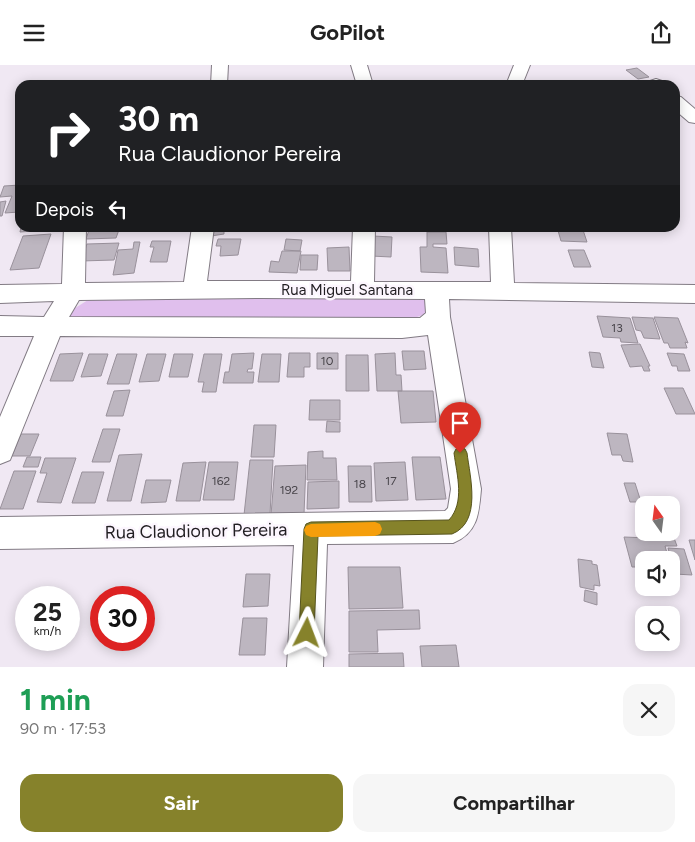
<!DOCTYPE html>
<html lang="pt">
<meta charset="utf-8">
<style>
:root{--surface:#fff;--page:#f6f6f6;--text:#222;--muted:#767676;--accent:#86822b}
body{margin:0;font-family:Figtree,sans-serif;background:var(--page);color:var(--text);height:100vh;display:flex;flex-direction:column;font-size:19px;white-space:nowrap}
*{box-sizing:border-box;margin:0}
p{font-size:16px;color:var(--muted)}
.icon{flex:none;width:28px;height:28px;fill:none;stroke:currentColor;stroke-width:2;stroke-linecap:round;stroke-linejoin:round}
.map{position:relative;height:602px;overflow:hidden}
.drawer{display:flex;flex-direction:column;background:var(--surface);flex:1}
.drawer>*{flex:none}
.banner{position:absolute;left:15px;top:15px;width:665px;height:152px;border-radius:15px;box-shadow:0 2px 12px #0003;background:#202124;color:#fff;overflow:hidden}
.needle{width:32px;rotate:346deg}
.fabs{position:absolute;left:635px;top:431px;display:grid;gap:10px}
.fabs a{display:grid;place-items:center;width:45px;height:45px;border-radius:10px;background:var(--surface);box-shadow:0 2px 12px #0003;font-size:25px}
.speed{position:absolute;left:15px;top:521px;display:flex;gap:10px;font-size:25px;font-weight:700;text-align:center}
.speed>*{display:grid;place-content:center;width:65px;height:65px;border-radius:50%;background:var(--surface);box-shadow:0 2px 12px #0003;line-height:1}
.speed small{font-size:12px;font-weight:400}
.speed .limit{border:8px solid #d22;background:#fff;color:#111}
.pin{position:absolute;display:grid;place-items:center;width:42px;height:42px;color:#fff;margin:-51px -21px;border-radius:50% 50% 50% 0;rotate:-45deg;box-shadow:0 0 5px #0007}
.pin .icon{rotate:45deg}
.me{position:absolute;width:55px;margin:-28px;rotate:3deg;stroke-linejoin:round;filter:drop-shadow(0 0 4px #0008)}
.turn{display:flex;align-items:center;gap:18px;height:105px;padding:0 20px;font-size:22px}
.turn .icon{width:65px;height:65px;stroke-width:2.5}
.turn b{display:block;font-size:35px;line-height:42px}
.then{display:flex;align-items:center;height:48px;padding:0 20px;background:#0003;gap:10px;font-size:19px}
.round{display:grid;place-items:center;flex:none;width:52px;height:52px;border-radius:15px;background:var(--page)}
.overview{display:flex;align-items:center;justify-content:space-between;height:85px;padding:0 20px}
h1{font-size:30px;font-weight:700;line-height:38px;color:#1e9e55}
.primary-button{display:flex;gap:10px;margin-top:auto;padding:10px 20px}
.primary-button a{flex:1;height:58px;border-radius:15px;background:var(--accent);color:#fff;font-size:20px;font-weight:700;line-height:58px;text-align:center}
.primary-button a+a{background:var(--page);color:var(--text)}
header{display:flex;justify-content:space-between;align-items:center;height:65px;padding:0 20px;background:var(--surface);font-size:22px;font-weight:700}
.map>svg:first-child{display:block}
.green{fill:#e0bfed}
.building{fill:#bdb6c0;stroke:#99919b}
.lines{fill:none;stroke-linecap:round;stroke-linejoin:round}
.minor-casing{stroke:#827b84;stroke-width:2}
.minor{fill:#fff;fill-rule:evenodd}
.route{fill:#86822b;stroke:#57541c}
.slow{fill:#f59e0b}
.labels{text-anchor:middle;stroke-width:5;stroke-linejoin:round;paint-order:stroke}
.number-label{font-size:12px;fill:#48444a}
.street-label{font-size:15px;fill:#211e22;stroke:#fcf6fe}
.near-street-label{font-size:18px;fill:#211e22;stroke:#fcf6fe}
</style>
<header><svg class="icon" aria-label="menu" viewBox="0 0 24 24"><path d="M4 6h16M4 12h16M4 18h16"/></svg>GoPilot<svg class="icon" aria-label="share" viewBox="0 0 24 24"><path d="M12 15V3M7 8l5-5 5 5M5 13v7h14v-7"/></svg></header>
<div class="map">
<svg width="695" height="602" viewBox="0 0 695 602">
<rect width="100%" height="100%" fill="#f0e8f3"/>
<path class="green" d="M96,230l334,5 2,12 -24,8 -348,3 12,-13z"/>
<path class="building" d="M637,3l12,9 -11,2 -12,-9z
M20,120l-1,27 -14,1 7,-17 -12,1 4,-11z
M6,136l-4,15h-2v-14z
M21,162h26l-1,3 -26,2z
M90,162h30l-4,11 -30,1z
M211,162h13v7l-13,2z
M557,162h25l5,15 -26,-1z
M427,167h19l1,12h-14v3l13,1 2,25 -27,-1 -1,-25h7z
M51,169l-12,34 -29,2 13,-34z
M373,171l19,1 -1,20 -20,-1z
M218,174h23l-3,16 -18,1 1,-10h-5z
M286,174l16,1 -2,11 -16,-1z
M152,176h19l-4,21h-17l4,-15h-4z
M134,177h6l-6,31 -21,2 5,-25 15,-1z
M119,178l-5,17 -33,1 6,-17z
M349,182l1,24h-22l-1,-23z
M454,182l24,2 1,18 -24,-2z
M568,185h16l7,17h-17z
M282,186h19l-4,22 -28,-1 2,-11 8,1z
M301,190h17l-1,15h-17z
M597,251l33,2 8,25 -17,-1 -1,-4 -17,-1z
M632,252l21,1 7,21 -16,-1 -3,-7 -5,-1z
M654,252l24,1 10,25 -3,-1 2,6h-17l-2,-5h-4z
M640,279l10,22h-2l2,5h-6l-2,-5 -12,1 -9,-22z
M402,286h22l2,18 -22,1z
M589,287l11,1 4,15 -12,-1z
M83,288l-10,28h-23l10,-27z
M254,288l-2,16h-4l-1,3h7l-1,11h-30l2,-11h4l3,-18z
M289,288h21v14h-6v10h-17z
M317,288h21v16h-21z
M395,288l1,22h5l1,16h-25l-2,-37z
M667,288l17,1 6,17h-12l-1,-5h-5z
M89,289h19l-7,22 -20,1z
M117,289h20l-8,30h-22z
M147,289h19l-7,27 -20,1z
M174,289h19l-5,23h-19z
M204,289h18l-6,38h-14l2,-10h-6z
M262,289h19l-2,28h-21z
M346,290h22l1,36h-23z
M664,323h19l12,26h-19z
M130,325l-7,26h-17l8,-25z
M398,326h35l3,31 -35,1z
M310,335h30v20h-31z
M327,356l13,1v10h-14z
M254,360h22l-2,32h-23z
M103,364h17l-10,33h-18z
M607,368l20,1 6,28 -10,-1 -2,-6h-9z
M21,369h18l-9,22h-18z
M323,386v7h13l1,22h-30l1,-28z
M142,389l-11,47h-24l12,-46z
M27,392h14l-3,10h-15z
M412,392h28l6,42 -30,1z
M45,393h31l-15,45 -24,-1 10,-29h-7z
M250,395h23l-3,54 -26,1z
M206,397l-6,39h-24l7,-38z
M209,397h29l-4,38h-31z
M405,397l3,38 -32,1 -2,-38z
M306,400l-2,49 -33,1 4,-49z
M348,401h23l1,36h-23z
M14,406h22l-13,38h-23z
M82,407h22l-9,31h-23z
M146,415h25l-5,22 -25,1z
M339,416v27l-32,1 1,-27z
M624,418h11l6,19h-11z
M671,465l6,16h-12l4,14h-25v7h-12l-8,-30 25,1 -2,-5h24z
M689,475h6v20z
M668,483l16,1 8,26 -17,-1z
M578,494l14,2v3l5,1 3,21 -6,-1v5l-14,-3z
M348,502h52l3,41 -54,1z
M246,509h24l-2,32 -25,1z
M585,525l12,3v12l-13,-4z
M419,545l1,19 -43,1 1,22h-29v-41z
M243,553h24l-2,37h-26z
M456,580l3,22h-37l-2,-21z
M403,588l1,14h-55v-13z"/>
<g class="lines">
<g class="minor-casing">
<path id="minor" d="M212,0h16l-1,20h-16z
M351,0h16l6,20h-16z
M514,0h16l-8,20h-16z
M656,14l6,2 3,4h-16l1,-4z
M675,31l6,1 14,12v14l-6,-1 -14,-12z
M64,162h22l-1,56 99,-1 8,-55h22l-7,54h144l2,-54h22l-1,55h117l-2,-55h22l3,56 181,2v18l-246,-4 1,18 31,172c-2,24 -3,44 -28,54l-126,1 -4,123h-36l7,-122 -294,4v-32l445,-6 3,-3 3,-19 -23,-154 -26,3 -342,-2 -50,124 -10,4v-47l34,-81h-34v-20l44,1 10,-16 -54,2v-18l62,-1zM261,233l164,1 1,14 -6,5h-18l-333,-1 10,-17z"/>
</g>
<use href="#minor" class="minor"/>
</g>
<path class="route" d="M460,382l5,2 2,4c3,24 15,69 -15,81l-134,2 -4,97 -2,6 -5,2 -6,-2 -2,-6 5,-104 2,-5 5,-2 138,-2c16,-18 8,-44 5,-67l2,-4z"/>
<path class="slow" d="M375,457l5,2 2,5 -2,5 -5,2 -64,1 -5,-2 -2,-5 2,-4 5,-2z"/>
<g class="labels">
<g class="number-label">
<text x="617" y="267">13</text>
<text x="327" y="300">10</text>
<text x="221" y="420">162</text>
<text x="391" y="420">17</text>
<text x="360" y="423">18</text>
<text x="289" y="429">192</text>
</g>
<g class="street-label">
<text x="347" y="230">Rua Miguel Santana</text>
</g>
<g class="near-street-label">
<text transform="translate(196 466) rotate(-1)" y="6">Rua Claudionor Pereira</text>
</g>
</g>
</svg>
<div class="fabs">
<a><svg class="needle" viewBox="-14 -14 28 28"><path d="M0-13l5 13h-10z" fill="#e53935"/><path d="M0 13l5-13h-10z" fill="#767676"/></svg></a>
<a><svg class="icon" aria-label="sound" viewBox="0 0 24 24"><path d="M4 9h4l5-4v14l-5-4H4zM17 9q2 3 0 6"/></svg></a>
<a><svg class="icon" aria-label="search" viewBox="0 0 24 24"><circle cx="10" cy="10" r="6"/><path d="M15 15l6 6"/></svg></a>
</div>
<div class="speed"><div>25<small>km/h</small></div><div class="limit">30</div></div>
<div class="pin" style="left:460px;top:388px;background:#d93025"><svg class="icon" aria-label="arrive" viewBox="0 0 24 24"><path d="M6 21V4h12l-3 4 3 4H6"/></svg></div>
<svg class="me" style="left:307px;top:568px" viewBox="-20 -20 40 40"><path d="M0-17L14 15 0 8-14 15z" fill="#86822b" stroke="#fff" stroke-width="4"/></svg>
<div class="banner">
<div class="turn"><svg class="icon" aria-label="right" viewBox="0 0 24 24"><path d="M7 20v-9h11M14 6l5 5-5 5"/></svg><div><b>30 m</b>Rua Claudionor Pereira</div></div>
<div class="then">Depois<svg class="icon" aria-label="left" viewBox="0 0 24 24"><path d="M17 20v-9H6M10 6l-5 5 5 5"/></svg></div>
</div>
</div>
<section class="drawer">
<div class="overview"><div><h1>1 min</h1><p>90 m · 17:53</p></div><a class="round"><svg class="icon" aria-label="close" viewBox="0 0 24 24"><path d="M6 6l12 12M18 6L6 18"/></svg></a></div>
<div class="primary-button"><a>Sair</a><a>Compartilhar</a></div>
</section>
